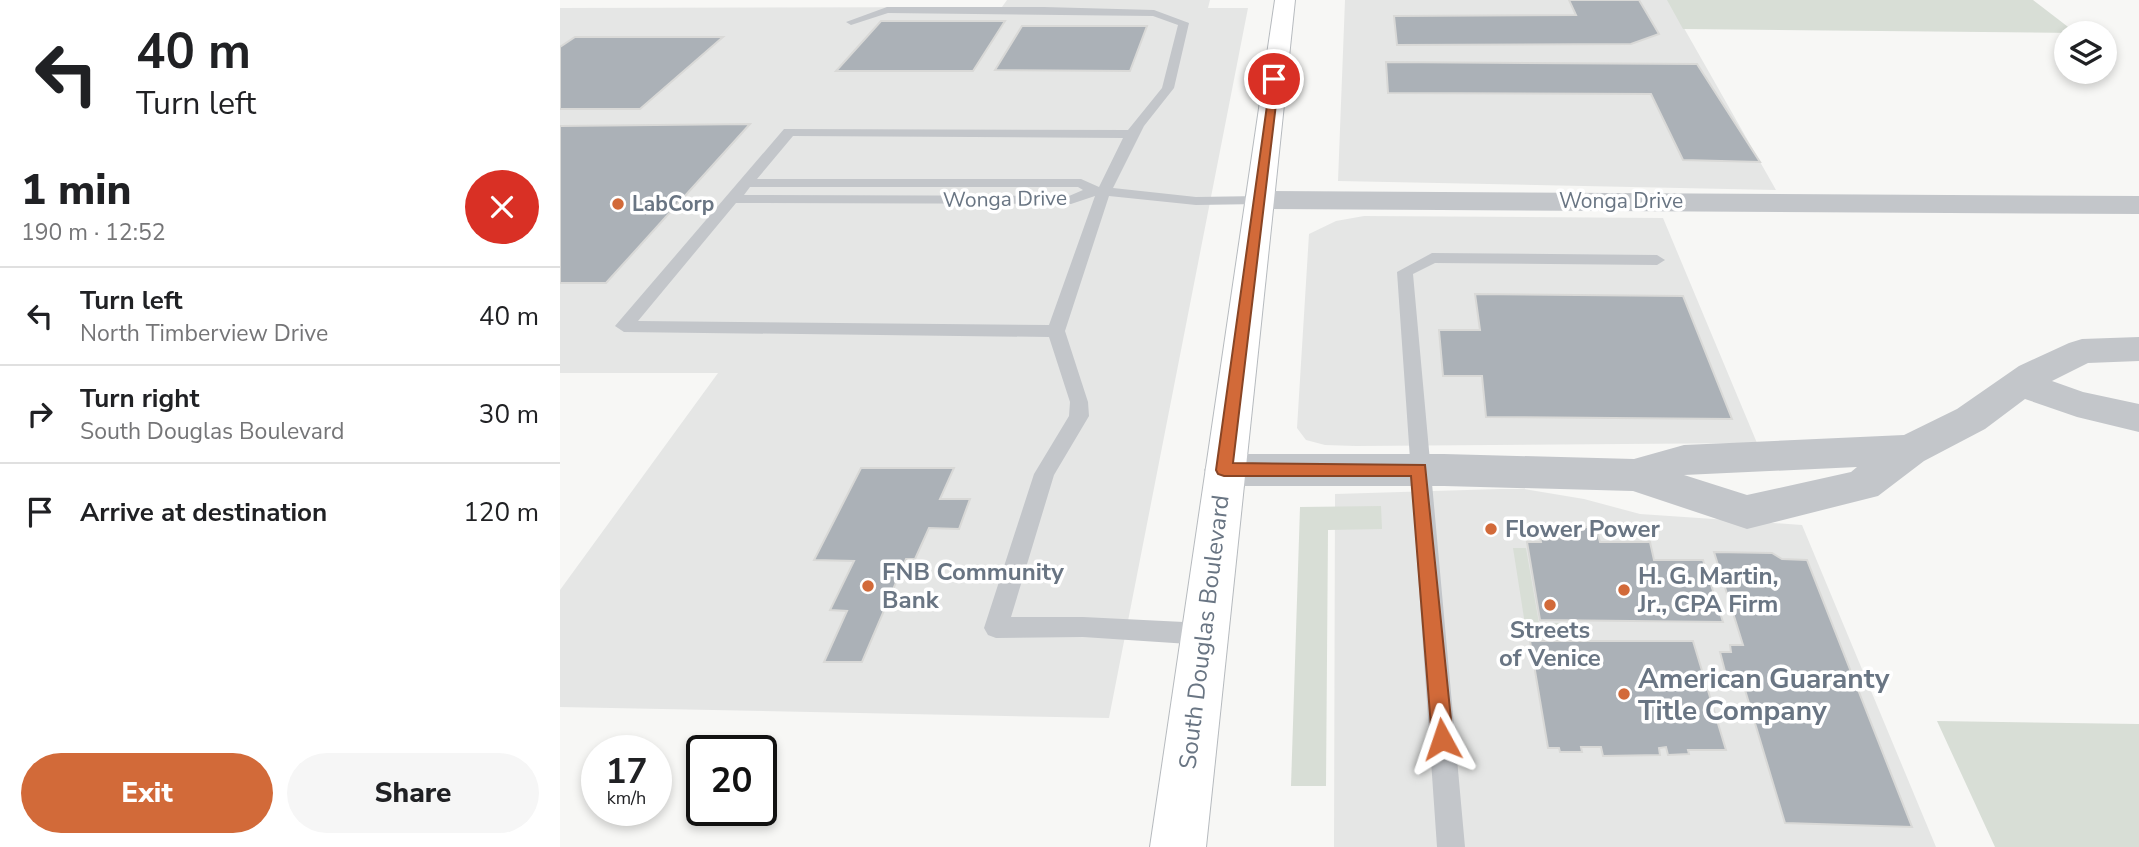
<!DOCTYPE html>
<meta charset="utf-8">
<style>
:root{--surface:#fff;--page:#f6f6f6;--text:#202124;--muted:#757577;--line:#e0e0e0;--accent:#d26a39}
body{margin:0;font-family:"Nunito Sans",sans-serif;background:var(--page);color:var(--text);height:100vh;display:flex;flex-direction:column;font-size:26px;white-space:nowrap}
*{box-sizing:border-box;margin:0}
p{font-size:23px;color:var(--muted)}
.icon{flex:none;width:38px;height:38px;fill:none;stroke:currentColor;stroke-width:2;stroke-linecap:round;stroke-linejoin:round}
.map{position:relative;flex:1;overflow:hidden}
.side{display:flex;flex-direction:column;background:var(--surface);width:560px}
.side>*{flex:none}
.hud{background:#fff;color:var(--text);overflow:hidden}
.fabs{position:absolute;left:1494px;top:21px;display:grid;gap:14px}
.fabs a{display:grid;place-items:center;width:63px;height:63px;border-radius:50%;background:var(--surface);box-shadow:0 4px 10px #0003;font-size:35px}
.speed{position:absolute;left:21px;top:735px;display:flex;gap:14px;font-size:35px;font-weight:700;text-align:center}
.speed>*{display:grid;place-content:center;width:91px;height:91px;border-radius:50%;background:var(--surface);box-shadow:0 4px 10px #0003;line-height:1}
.speed small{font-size:18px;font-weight:400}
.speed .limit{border:4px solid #111;border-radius:10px;background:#fff;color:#111}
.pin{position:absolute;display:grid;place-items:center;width:60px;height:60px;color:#fff;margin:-30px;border:4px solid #fff;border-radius:50%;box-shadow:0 2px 7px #0007}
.me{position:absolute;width:77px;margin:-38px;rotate:355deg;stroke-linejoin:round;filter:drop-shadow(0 0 5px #0008)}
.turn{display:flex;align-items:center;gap:24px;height:147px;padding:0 21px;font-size:32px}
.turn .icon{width:91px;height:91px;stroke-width:2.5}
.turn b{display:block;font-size:49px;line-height:60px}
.round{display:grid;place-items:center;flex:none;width:74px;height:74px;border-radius:37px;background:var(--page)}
.summary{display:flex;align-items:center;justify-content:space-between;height:119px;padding:0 21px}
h1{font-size:42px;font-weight:800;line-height:52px}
.primary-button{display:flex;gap:14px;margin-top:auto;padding:14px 21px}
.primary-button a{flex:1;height:80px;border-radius:42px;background:var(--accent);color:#fff;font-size:28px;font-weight:800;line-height:80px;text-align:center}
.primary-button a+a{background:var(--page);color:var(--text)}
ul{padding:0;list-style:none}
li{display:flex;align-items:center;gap:21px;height:98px;padding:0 21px;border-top:2px solid var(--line)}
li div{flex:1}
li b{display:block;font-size:26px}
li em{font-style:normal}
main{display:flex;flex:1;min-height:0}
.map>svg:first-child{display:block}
.built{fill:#e5e6e5}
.green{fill:#d8ded6}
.building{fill:#abb1b7;stroke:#d9d9d7;stroke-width:2}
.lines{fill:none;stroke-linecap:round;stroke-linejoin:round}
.secondary-casing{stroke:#b6babe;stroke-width:2}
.lane{fill:#c3c6ca;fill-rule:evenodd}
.street{fill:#c3c6ca;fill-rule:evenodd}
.secondary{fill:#fff;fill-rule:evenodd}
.route{fill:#d26a39;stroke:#884525;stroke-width:2}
.poi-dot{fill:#d26a39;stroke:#fff;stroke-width:2.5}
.labels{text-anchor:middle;stroke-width:7;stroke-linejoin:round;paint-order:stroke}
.far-street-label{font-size:21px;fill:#697583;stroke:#fff}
.far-poi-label{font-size:21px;font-weight:bold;fill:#697583;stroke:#fff;text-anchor:start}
.poi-label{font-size:24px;font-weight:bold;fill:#697583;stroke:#fff;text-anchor:start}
.street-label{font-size:24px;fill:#697583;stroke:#fff}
.near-poi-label{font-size:28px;font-weight:bold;fill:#697583;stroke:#fff;text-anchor:start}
</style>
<main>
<section class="side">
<div class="hud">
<div class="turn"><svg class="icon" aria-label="left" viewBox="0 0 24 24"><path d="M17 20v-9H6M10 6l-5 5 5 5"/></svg><div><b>40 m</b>Turn left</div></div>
</div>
<div class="summary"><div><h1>1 min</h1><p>190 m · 12:52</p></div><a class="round" style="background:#d93025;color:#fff"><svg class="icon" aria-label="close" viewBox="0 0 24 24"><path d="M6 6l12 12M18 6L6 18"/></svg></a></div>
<ul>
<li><svg class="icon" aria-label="left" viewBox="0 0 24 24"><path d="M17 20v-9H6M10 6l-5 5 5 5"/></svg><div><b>Turn left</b><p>North Timberview Drive</p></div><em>40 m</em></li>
<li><svg class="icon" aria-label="right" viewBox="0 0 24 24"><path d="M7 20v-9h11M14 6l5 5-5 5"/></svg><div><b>Turn right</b><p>South Douglas Boulevard</p></div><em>30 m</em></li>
<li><svg class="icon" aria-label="arrive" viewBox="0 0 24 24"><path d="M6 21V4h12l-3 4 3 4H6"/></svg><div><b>Arrive at destination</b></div><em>120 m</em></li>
</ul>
<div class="primary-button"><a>Exit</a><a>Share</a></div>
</section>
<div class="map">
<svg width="1579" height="847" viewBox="0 0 1579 847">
<rect width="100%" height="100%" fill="#f7f7f5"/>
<path class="built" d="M447,0h203l-2,8h40l-139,710 -549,-11v-117l158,-217h-158v-365l442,-1z
M785,0h323l108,190 -438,-9z
M804,216l299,2 94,225 -401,3 -31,-1 -19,-5 -9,-12 12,-194 27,-13z
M940,489h24l60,10 56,15 162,11 134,322h-602l1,-353z"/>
<path class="green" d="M1107,0h366l43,33 -393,-4z
M821,506l1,23 -54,1 -2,256h-35l9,-279z
M953,548h13l13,75h26l2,14h-40z
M1377,721l202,3v123h-144z"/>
<path class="building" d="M1009,0h70l20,34 -28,10 -234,1 -3,-29 182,-1z
M321,21h124l-32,50h-137z
M462,26h125l-17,45 -135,-1z
M15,37h148l-83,72h-80v-62z
M826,62l311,2 63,98 -77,-2 -32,-66 -263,-1z
M190,124l-144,159h-46v-157z
M915,294l208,2 49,123 -246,-2 -4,-41h-39l-4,-46h41z
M301,468h93l-14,31h30l-11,30 -30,-1 -14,31h-9l-44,103h-38l23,-51 -17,-1 24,-49 -40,-1z
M978,527h58l4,15h50l4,18h49l20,62 -183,-2 -13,-78h14z
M1154,552l58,1 10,6 25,1 105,267 -127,-4 -43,-143 -15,-1 -7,-27h11l-1,-7h13z
M970,641h163l33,109h-38l1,4 -21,1 -2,-8 -7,1 1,7 -57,1 -2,-9h-20l1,5h-22l-1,-4h-11z"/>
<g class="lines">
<g class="secondary-casing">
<path id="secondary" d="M715,0h20l-89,847h-56z"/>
</g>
<path class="lane" d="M484,7l110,3 35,13 -15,65 -30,38 -31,62 83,9 64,-1 7,4 -7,4 -64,1 -87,-9 -44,135 23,71 1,14 -35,59 -43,142h72l121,6 8,4 4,7 -4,7 -8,4 -121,-8 -87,1 -8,-3 -4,-7 50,-154 35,-58 1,-14 -21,-65 -425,-5 -9,-6 169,-197 344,1 34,-42 16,-63 -25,-9 -265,-3 -37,12 -5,-3 41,-15zM233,136l330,2 -24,49 -18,-8h-324zM190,187h328l5,3 -14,6 -325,-1zM535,196l-46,129 -411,-4 98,-118 335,1z
M872,253l225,2 8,5 -8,5 -222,-2 -22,11 52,573h-28l-40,-575z"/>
<path class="street" d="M700,191l879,5v18l-879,-5 -10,-3 -5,-6 5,-6z
M1579,337v24l-51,2 -36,18 31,11 56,12v28l-62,-15 -52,-18 -40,30 -61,32 -46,35 -131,33 -114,-38 -189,-5h-220l-14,-5 -6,-11 6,-11 14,-5h220l190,5 50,-14 220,-10 53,-26 62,-43 50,-23 13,-4zM1297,467l-6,5 -104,23 -63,-20z"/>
<use href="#secondary" class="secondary"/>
</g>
<path class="route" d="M711,77l8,2 -46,384 192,2 28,274 -3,8 -8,3 -7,-3 -3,-8 -21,-263h-187l-6,-2 -2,-4z"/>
<g class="poi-dot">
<circle cx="58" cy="204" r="7"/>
<circle cx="931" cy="529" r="7"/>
<circle cx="308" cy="586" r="7"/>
<circle cx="1064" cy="590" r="7"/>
<circle cx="990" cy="605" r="7"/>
<circle cx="1064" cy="694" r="7"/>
</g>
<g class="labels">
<g class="far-street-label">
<text transform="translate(445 199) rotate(-1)" y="7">Wonga Drive</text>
<text x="1061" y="208">Wonga Drive</text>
</g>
<g class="far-poi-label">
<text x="72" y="211">LabCorp</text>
</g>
<g class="poi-label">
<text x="945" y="537">Flower Power</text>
<text x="322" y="580">FNB Community<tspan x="322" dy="28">Bank</tspan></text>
<text x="1078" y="584">H. G. Martin,<tspan x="1078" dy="28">Jr., CPA Firm</tspan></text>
<text x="990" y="638" text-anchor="middle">Streets<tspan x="990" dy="28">of Venice</tspan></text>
</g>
<g class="street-label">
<text transform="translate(644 632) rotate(-83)" y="8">South Douglas Boulevard</text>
</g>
<g class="near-poi-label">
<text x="1078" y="688">American Guaranty<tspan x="1078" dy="32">Title Company</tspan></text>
</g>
</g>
</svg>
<div class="fabs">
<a><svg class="icon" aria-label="layers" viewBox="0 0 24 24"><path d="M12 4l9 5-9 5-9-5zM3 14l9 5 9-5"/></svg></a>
</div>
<div class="speed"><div>17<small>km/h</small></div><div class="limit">20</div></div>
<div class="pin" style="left:714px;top:79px;background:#d93025"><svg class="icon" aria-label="arrive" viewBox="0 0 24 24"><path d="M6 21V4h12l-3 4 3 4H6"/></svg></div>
<svg class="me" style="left:882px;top:739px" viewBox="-20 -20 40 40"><path d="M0-17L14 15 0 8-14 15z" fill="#d26a39" stroke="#fff" stroke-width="4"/></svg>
</div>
</main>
